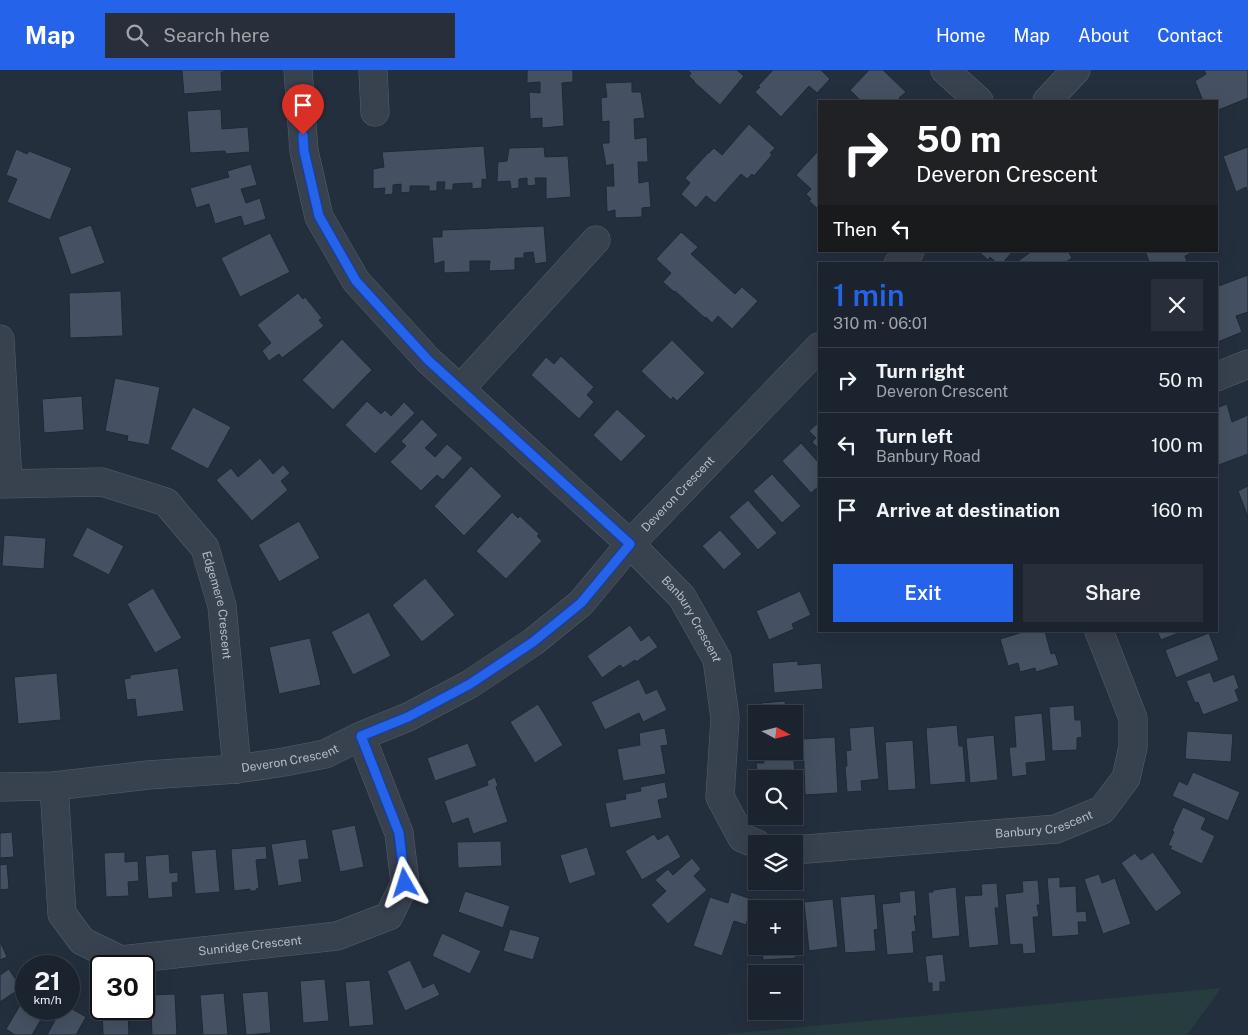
<!DOCTYPE html>
<meta charset="utf-8">
<style>
:root{--surface:#1b232e;--page:#282f3a;--text:#f1f3f6;--muted:#a0a4aa;--line:#39404a;--accent:#2563eb}
body{margin:0;font-family:"Public Sans",sans-serif;background:var(--page);color:var(--text);height:100vh;display:flex;flex-direction:column;font-size:19px;white-space:nowrap}
*{box-sizing:border-box;margin:0}
p{font-size:16px;color:var(--muted)}
.icon{flex:none;width:28px;height:28px;fill:none;stroke:currentColor;stroke-width:2;stroke-linecap:round;stroke-linejoin:round}
.map{position:relative;flex:1;overflow:hidden}
.details{position:absolute;left:818px;top:192px;width:400px;height:370px;display:flex;flex-direction:column;background:var(--surface);border-radius:0px;box-shadow:0 5px 20px #0002,0 0 0 1px var(--line)}
.details>*{flex:none}
.top-card{position:absolute;left:818px;top:30px;width:400px;height:152px;border-radius:0px;box-shadow:0 5px 20px #0002,0 0 0 1px var(--line);background:#202124;color:#fff;overflow:hidden}
.needle{width:32px;rotate:97deg}
.tools{position:absolute;left:748px;top:635px;display:grid;gap:10px}
.tools a{display:grid;place-items:center;width:55px;height:55px;border-radius:0px;background:var(--surface);box-shadow:0 5px 20px #0002,0 0 0 1px var(--line);font-size:25px}
.speed{position:absolute;left:15px;top:885px;display:flex;gap:10px;font-size:25px;font-weight:700;text-align:center}
.speed>*{display:grid;place-content:center;width:65px;height:65px;border-radius:50%;background:var(--surface);box-shadow:0 5px 20px #0002,0 0 0 1px var(--line);line-height:1}
.speed small{font-size:12px;font-weight:400}
.speed .limit{border:2px solid #111;border-radius:8px;background:#fff;color:#111}
.pin{position:absolute;display:grid;place-items:center;width:42px;height:42px;color:#fff;margin:-51px -21px;border-radius:50% 50% 50% 0;rotate:-45deg;box-shadow:0 0 5px #0007}
.pin .icon{rotate:45deg}
.me{position:absolute;width:55px;margin:-28px;rotate:354deg;stroke-linejoin:round;filter:drop-shadow(0 0 4px #0008)}
.turn{display:flex;align-items:center;gap:18px;height:105px;padding:0 15px;font-size:22px}
.turn .icon{width:65px;height:65px;stroke-width:2.5}
.turn b{display:block;font-size:35px;line-height:42px}
.then{display:flex;align-items:center;height:48px;padding:0 15px;background:#0003;gap:10px;font-size:19px}
.round{display:grid;place-items:center;flex:none;width:52px;height:52px;border-radius:0px;background:var(--page)}
.summary{display:flex;align-items:center;justify-content:space-between;height:85px;padding:0 15px}
h1{font-size:30px;font-weight:600;line-height:38px;color:var(--accent)}
.button{display:flex;gap:10px;margin-top:auto;padding:10px 15px}
.button a{flex:1;height:58px;border-radius:0px;background:var(--accent);color:#fff;font-size:20px;font-weight:600;line-height:58px;text-align:center}
.button a+a{background:var(--page);color:var(--text)}
ul{padding:0;list-style:none}
li{display:flex;align-items:center;gap:15px;height:65px;padding:0 15px;border-top:1px solid var(--line)}
li div{flex:1}
li b{display:block;font-size:19px}
li em{font-style:normal}
header{display:flex;align-items:center;gap:30px;box-sizing:border-box;height:70px;padding:0 25px;background:var(--accent);color:#fff}
header strong{font-size:24px}
nav{display:flex;gap:28px;margin-inline-start:auto;font-size:18px}
.search{width:350px;height:45px;background:var(--page);display:flex;align-items:center;gap:12px;box-sizing:border-box;padding:0 18px;border-radius:0px;color:var(--muted);font-size:19px}
.map>svg:first-child{display:block}
.green{fill:#263c3f}
.building{fill:#455162;stroke:#1f2835}
.lines{fill:none;stroke-linecap:round;stroke-linejoin:round}
.minor-casing{stroke:#565f6c;stroke-width:29}
.minor{stroke:#38414e;stroke-width:28}
.route-casing{stroke:#184099;stroke-width:12}
.route{stroke:#2563eb;stroke-width:9}
.labels{text-anchor:middle;stroke-width:4;stroke-linejoin:round;paint-order:stroke}
.street-label{font-size:12px;fill:#b4bcc9;stroke:#1d2633}
</style>
<header>
<strong>Map</strong>
<div class="search"><svg class="icon" aria-label="search" viewBox="0 0 24 24"><circle cx="10" cy="10" r="6"/><path d="M15 15l6 6"/></svg>Search here</div>
<nav><a>Home</a><a>Map</a><a>About</a><a>Contact</a></nav>
</header>
<div class="map">
<svg width="1248" height="965" viewBox="0 0 1248 965">
<rect width="100%" height="100%" fill="#242f3e"/>
<path class="green" d="M1221,918l-34,47h-470z"/>
<path class="building" d="M177,0h47v2h-3l1,19 -38,3 -2,-23h-5z
M527,0h46v12l-11,1 2,43 -22,2v-10l-12,1 -1,-27 11,1v-11l-13,1z
M687,0h50l7,6 -24,29 -26,-23v-1l-5,-5 2,-3z
M773,0h48l9,9 -13,14 -8,-7 -28,31 -26,-25 5,-5 -2,-1z
M869,0h14l23,22 -7,6 3,3h-41l-11,-11z
M1204,0h44v28l-32,13v-10h-13l-8,-20 11,-7z
M632,12v10h9l4,26 -11,1 1,20 12,-2 1,25h-10l1,21 10,-2 2,26 -9,1v9l-27,1v-8l-8,2 -1,-26h8l-1,-22 -7,2 -4,-23h7v-22l-7,1 -1,-24 6,-1 -2,-14z
M221,39l1,20 26,-2 2,25 -24,2 -1,-3 -35,2 -3,-42z
M749,54l26,24 -5,5 2,2 -18,21 -2,-2 -5,5 -6,-5 -26,29 -9,-7 -10,12 -15,-14 9,-11 -5,-5 23,-25h1l5,-5 8,7z
M484,76l3,34 -5,-1v9l-10,1v-6l-19,1v6h-9l1,-8h-8v9h-8v-5h-19v6l-9,1v-9l-8,1v9l-9,1 1,-7 -12,1v-20l11,-2 -2,-15z
M544,77l1,10 23,-1 3,41 -25,2v-21h-11l1,7 -9,1v-8l-8,1v9l-8,1 -1,-8 -13,1 1,-20 9,-1 2,-13z
M1248,77v47l-2,-7 -10,5 -13,-36z
M16,79l11,5 2,-3 43,17 -22,52 -43,-18 10,-23 -11,-4z
M819,80v60l-10,-9 2,-2 -5,-5 5,-5 -15,-14z
M251,94l6,21 -16,4 5,14 14,-5 6,21 -22,7 -3,-10 -26,8 -6,-20 -13,4 -6,-20 39,-11 -2,-6z
M91,155l14,38 -34,12 -13,-38z
M544,156l3,36 -12,2 -2,-12 -9,1v5h-9v12l-26,1 1,-10h-20v11l-26,1v-12l-10,3 -2,-27h10v-7z
M681,162l17,15 -7,7 44,40 7,-7 16,14 -26,28 -14,-13 -6,7 -6,-6 -1,1 -30,-27 -1,1 -11,-10 8,-9 -15,-14z
M270,163l20,39 -50,25 -19,-39z
M978,181h35l-11,13h-4l-8,-7 -2,3z
M1032,181h36l4,7 -9,6h-49z
M1145,181h51l-11,5 3,8h-38z
M1248,205v37l-12,4 6,16 -24,10 -2,-4v-51z
M121,221l2,45 -53,2 -1,-45z
M298,223l5,6 2,-2 17,21 -3,2 5,6 -42,32 -3,-4 -10,7 -7,-10 9,-8 -14,-18z
M342,269l30,31 -39,40 -31,-30z
M672,270l33,33 -28,28 -4,-4 -2,3 -30,-29z
M561,286l33,31 -7,8 7,7 -15,17 -48,-44 15,-18 8,7z
M115,308l45,9 -11,58 -22,-4 1,-5 -23,-5z
M82,326l2,34 -40,3 -2,-34z
M367,331l14,13 4,-4 6,6 13,-14 11,11 -40,41 -30,-29z
M1227,334l5,18 16,-7v39l-32,12v-58z
M193,337l38,20 -23,42 -38,-20z
M617,339l29,27 -25,26 -28,-27z
M422,349l16,16 -13,13 10,9 12,-13 16,14 -20,22 -6,-5 -16,16 -31,-29 16,-16 -5,-5z
M819,352v27l-7,-7 4,-4 -7,-7z
M801,373l18,20v23l-8,7 -29,-32z
M260,388l13,16 10,-9 7,8 -9,8 7,9 -36,31 -36,-41 15,-12 7,9z
M471,396l31,30 -38,40 -30,-30z
M772,404l29,32 -19,17 -29,-32z
M1248,416v31l-10,-26z
M748,430l29,33 -19,17 -29,-33z
M512,442l6,6 2,-2 19,18 -2,2 5,5 -36,38 -30,-28z
M299,451l21,37 -41,24 -21,-37z
M87,457l37,19 -15,29 -37,-19z
M720,460l22,24 -18,16 -22,-24z
M4,465l42,3 -2,31 -42,-3z
M425,508l30,37 -33,27 -30,-37z
M153,518l29,50 -27,15 -28,-49z
M800,521l11,24 -19,9 2,5 -25,11 -13,-29z
M369,542l22,44 -38,19 -22,-43z
M630,555l11,16 8,-6 9,12 -22,15 -1,-2 -12,8 -3,-3 -18,13 -15,-22z
M1026,561h19l6,23 4,-1 4,12 -23,7 -1,-4 -15,4 -2,-9 -10,3 -8,-27z
M1157,561h26l-22,9z
M1209,563l10,27 -43,18 -11,-28z
M310,568l11,47 -42,9 -10,-47z
M798,591v4l23,-2 2,26 -49,4 -2,-30z
M178,598l6,43 -47,6 -2,-18 -8,1 -3,-21 6,-1v-3z
M1210,602l4,10 20,-8 5,14 -4,2 4,11 -36,14 -5,-13 -3,1 -9,-22z
M57,603l4,47 -43,4 -4,-47z
M639,609l7,15 11,-5 10,21 -24,12 -4,-9 -34,17 -14,-28z
M785,631l1,13h-24l-1,-11z
M538,634l25,41 -28,18 -25,-41z
M1074,635l1,15h6l1,17 -5,1v12l-25,1 -3,-44z
M1042,643l4,48 -20,2 1,12 -15,2 -3,-30h7l-2,-31z
M957,655l2,21h4l3,36 -36,3 -4,-57z
M874,656l5,53 -18,2 1,10 -15,1 -2,-26h2l-1,-15 5,-1 -2,-22z
M665,658l3,17 -7,1 5,28 -43,7 -6,-32 23,-4 -1,-12z
M1187,661l46,3 -2,28 -46,-3z
M994,665l4,45 -28,3 -4,-45z
M835,667l3,56 -33,2 -2,-56z
M913,670l3,49 -28,2 -3,-49z
M468,673l9,23 -42,15 -8,-23z
M763,681h30l4,46h-3v-18h-27v-3l-9,1 -2,-14h8z
M1193,702l47,20 -12,29 -56,-25 7,-15 8,4z
M495,707l3,9 -2,1 12,35 -35,12 -5,-16 -16,6 -8,-23 44,-16 -1,-4z
M665,712l3,16 -10,2 4,18 -52,10 -5,-25 21,-4 -1,-5 16,-3 -1,-4z
M1183,737l23,11 -5,11 14,7 -13,28 -32,-15 2,-2 -4,-2 6,-13 -2,-1z
M355,755l9,42 -24,5 -9,-42z
M12,762l2,25 -14,1v-25z
M654,764l4,6 10,-6 13,23 -39,23 -17,-29z
M306,769l3,20 -10,1 3,22 -24,4 -7,-42z
M501,771l1,25 -44,2 -1,-26z
M266,776l1,13 -11,1 3,28 -3,1v2h-6v-2l-16,2 -3,-42z
M587,777l9,28 -27,9 -9,-29z
M216,779l4,43 -25,2 -4,-43z
M125,782v10l13,-1 1,20 -11,1 1,14 -23,1 -2,-44z
M1153,782l29,41 -26,19 -35,-49 14,-10 6,7z
M169,784l1,19 8,-1v10l-6,1 1,14 -25,2 -3,-43z
M692,788l9,11 -7,7 13,14 -39,34 -17,-19 15,-14 -11,-11 13,-11 5,6z
M7,794l2,25 -9,1v-25z
M1099,804l3,9 13,-5 16,46 -28,10 -19,-55z
M1060,807v10l16,-1 1,26 9,-1 1,11h-9l1,13 -27,2 -5,-59z
M1038,810l2,25h-3l2,12h-6l3,36 -13,1 -1,-10 -12,1 -5,-51 18,-2 -1,-11z
M997,813l2,25h-4l4,37 -30,3 -5,-52 18,-1 -1,-11z
M956,817l4,49 -28,3 -4,-47h5v-2z
M915,820l2,26h-3l2,15 -4,1 2,21 -27,2 -5,-51 18,-2 -1,-10z
M465,821l45,15 -7,22 -45,-16z
M731,822l23,8 -8,25 -12,-4 -12,35 -29,-10 17,-49 18,6z
M875,824l3,35 -4,1 2,21 -31,2 -5,-56z
M833,829l5,48 -29,4 -5,-49z
M792,831l1,8h-34v-6z
M794,856l2,32 -33,2 -1,-14h32z
M510,859l30,8 -7,23 -30,-9z
M442,863l39,18 -11,23 -38,-18z
M0,871l7,16 -7,3z
M943,884l3,28h-6v9l-8,1v-9h-4l-3,-27z
M410,890l13,28 11,-5 6,12 -35,16 -18,-40z
M9,899l12,19 -21,14v-27z
M325,909l4,42 -26,2 -3,-42z
M370,910l4,45 -25,2 -4,-45z
M268,921l3,42 -25,2 -4,-42z
M224,923l4,42h-25l-3,-40z
M175,924l2,41h-25l-2,-40z
M26,925v14h21l-15,26h-17l-9,-6z
M69,937l17,10 -10,18h-29l14,-26h8z
M102,939h26l1,26h-26z"/>
<g class="lines">
<g class="minor-casing">
<g id="minor">
<path id="s1" d="M298,0l6,81 15,66 37,64 72,79 202,184 52,53 35,62 8,59 -5,79 22,41 15,6"/>
<path d="M373,0l2,42"/>
<path d="M945,0l34,31"/>
<path d="M1047,31l29,-31"/>
<path d="M898,194l12,-13"/>
<path d="M0,269l8,144"/>
<path d="M1216,307l32,-13"/>
<path d="M460,319l136,-149"/>
<path id="s2" d="M0,414l102,-2 64,20 39,46 17,58 15,163"/>
<path id="s3" d="M54,716l8,128 20,27 39,19 216,-24 52,-20 16,-33 -6,-50 -38,-97"/>
<path id="s4" d="M0,717l54,-1 94,-11 89,-6 47,-7 41,-8 36,-18 47,-19 62,-33 63,-42 48,-39 49,-59 189,-197"/>
<path id="s5" d="M794,780l262,-21 46,-19 24,-32 7,-31v-29l-34,-87"/>
</g>
</g>
<use href="#minor" class="minor"/>
</g>
<g class="lines">
<g class="route-casing">
<path id="route" d="M303,65l1,16 15,65 37,65 72,79 202,184 -49,59 -48,39 -63,42 -62,33 -47,19 38,97 6,50"/>
</g>
<use href="#route" class="route"/>
</g>
<g class="labels">
<g class="street-label">
<text dy="4" stroke="none"><textPath href="#s4" startOffset="772">Deveron Crescent</textPath></text>
<text dy="4" stroke="none"><textPath href="#s2" startOffset="288">Edgemere Crescent</textPath></text>
<text dy="4" stroke="none"><textPath href="#s1" startOffset="701">Banbury Crescent</textPath></text>
<text dy="4" stroke="none"><textPath href="#s4" startOffset="292">Deveron Crescent</textPath></text>
<text dy="4" stroke="none"><textPath href="#s5" startOffset="252">Banbury Crescent</textPath></text>
<text dy="4" stroke="none"><textPath href="#s3" startOffset="335">Sunridge Crescent</textPath></text>
</g>
</g>
</svg>
<div class="tools">
<a><svg class="needle" viewBox="-14 -14 28 28"><path d="M0-13l5 13h-10z" fill="#e53935"/><path d="M0 13l5-13h-10z" fill="#a0a4aa"/></svg></a>
<a><svg class="icon" aria-label="search" viewBox="0 0 24 24"><circle cx="10" cy="10" r="6"/><path d="M15 15l6 6"/></svg></a>
<a><svg class="icon" aria-label="layers" viewBox="0 0 24 24"><path d="M12 4l9 5-9 5-9-5zM3 14l9 5 9-5"/></svg></a>
<a>+</a>
<a>−</a>
</div>
<div class="speed"><div>21<small>km/h</small></div><div class="limit">30</div></div>
<div class="pin" style="left:303px;top:65px;background:#d93025"><svg class="icon" aria-label="arrive" viewBox="0 0 24 24"><path d="M6 21V4h12l-3 4 3 4H6"/></svg></div>
<svg class="me" style="left:405px;top:813px" viewBox="-20 -20 40 40"><path d="M0-17L14 15 0 8-14 15z" fill="#2563eb" stroke="#fff" stroke-width="4"/></svg>
<div class="top-card">
<div class="turn"><svg class="icon" aria-label="right" viewBox="0 0 24 24"><path d="M7 20v-9h11M14 6l5 5-5 5"/></svg><div><b>50 m</b>Deveron Crescent</div></div>
<div class="then">Then<svg class="icon" aria-label="left" viewBox="0 0 24 24"><path d="M17 20v-9H6M10 6l-5 5 5 5"/></svg></div>
</div>
<section class="details">
<div class="summary"><div><h1>1 min</h1><p>310 m · 06:01</p></div><a class="round"><svg class="icon" aria-label="close" viewBox="0 0 24 24"><path d="M6 6l12 12M18 6L6 18"/></svg></a></div>
<ul>
<li><svg class="icon" aria-label="right" viewBox="0 0 24 24"><path d="M7 20v-9h11M14 6l5 5-5 5"/></svg><div><b>Turn right</b><p>Deveron Crescent</p></div><em>50 m</em></li>
<li><svg class="icon" aria-label="left" viewBox="0 0 24 24"><path d="M17 20v-9H6M10 6l-5 5 5 5"/></svg><div><b>Turn left</b><p>Banbury Road</p></div><em>100 m</em></li>
<li><svg class="icon" aria-label="arrive" viewBox="0 0 24 24"><path d="M6 21V4h12l-3 4 3 4H6"/></svg><div><b>Arrive at destination</b></div><em>160 m</em></li>
</ul>
<div class="button"><a>Exit</a><a>Share</a></div>
</section>
</div>
